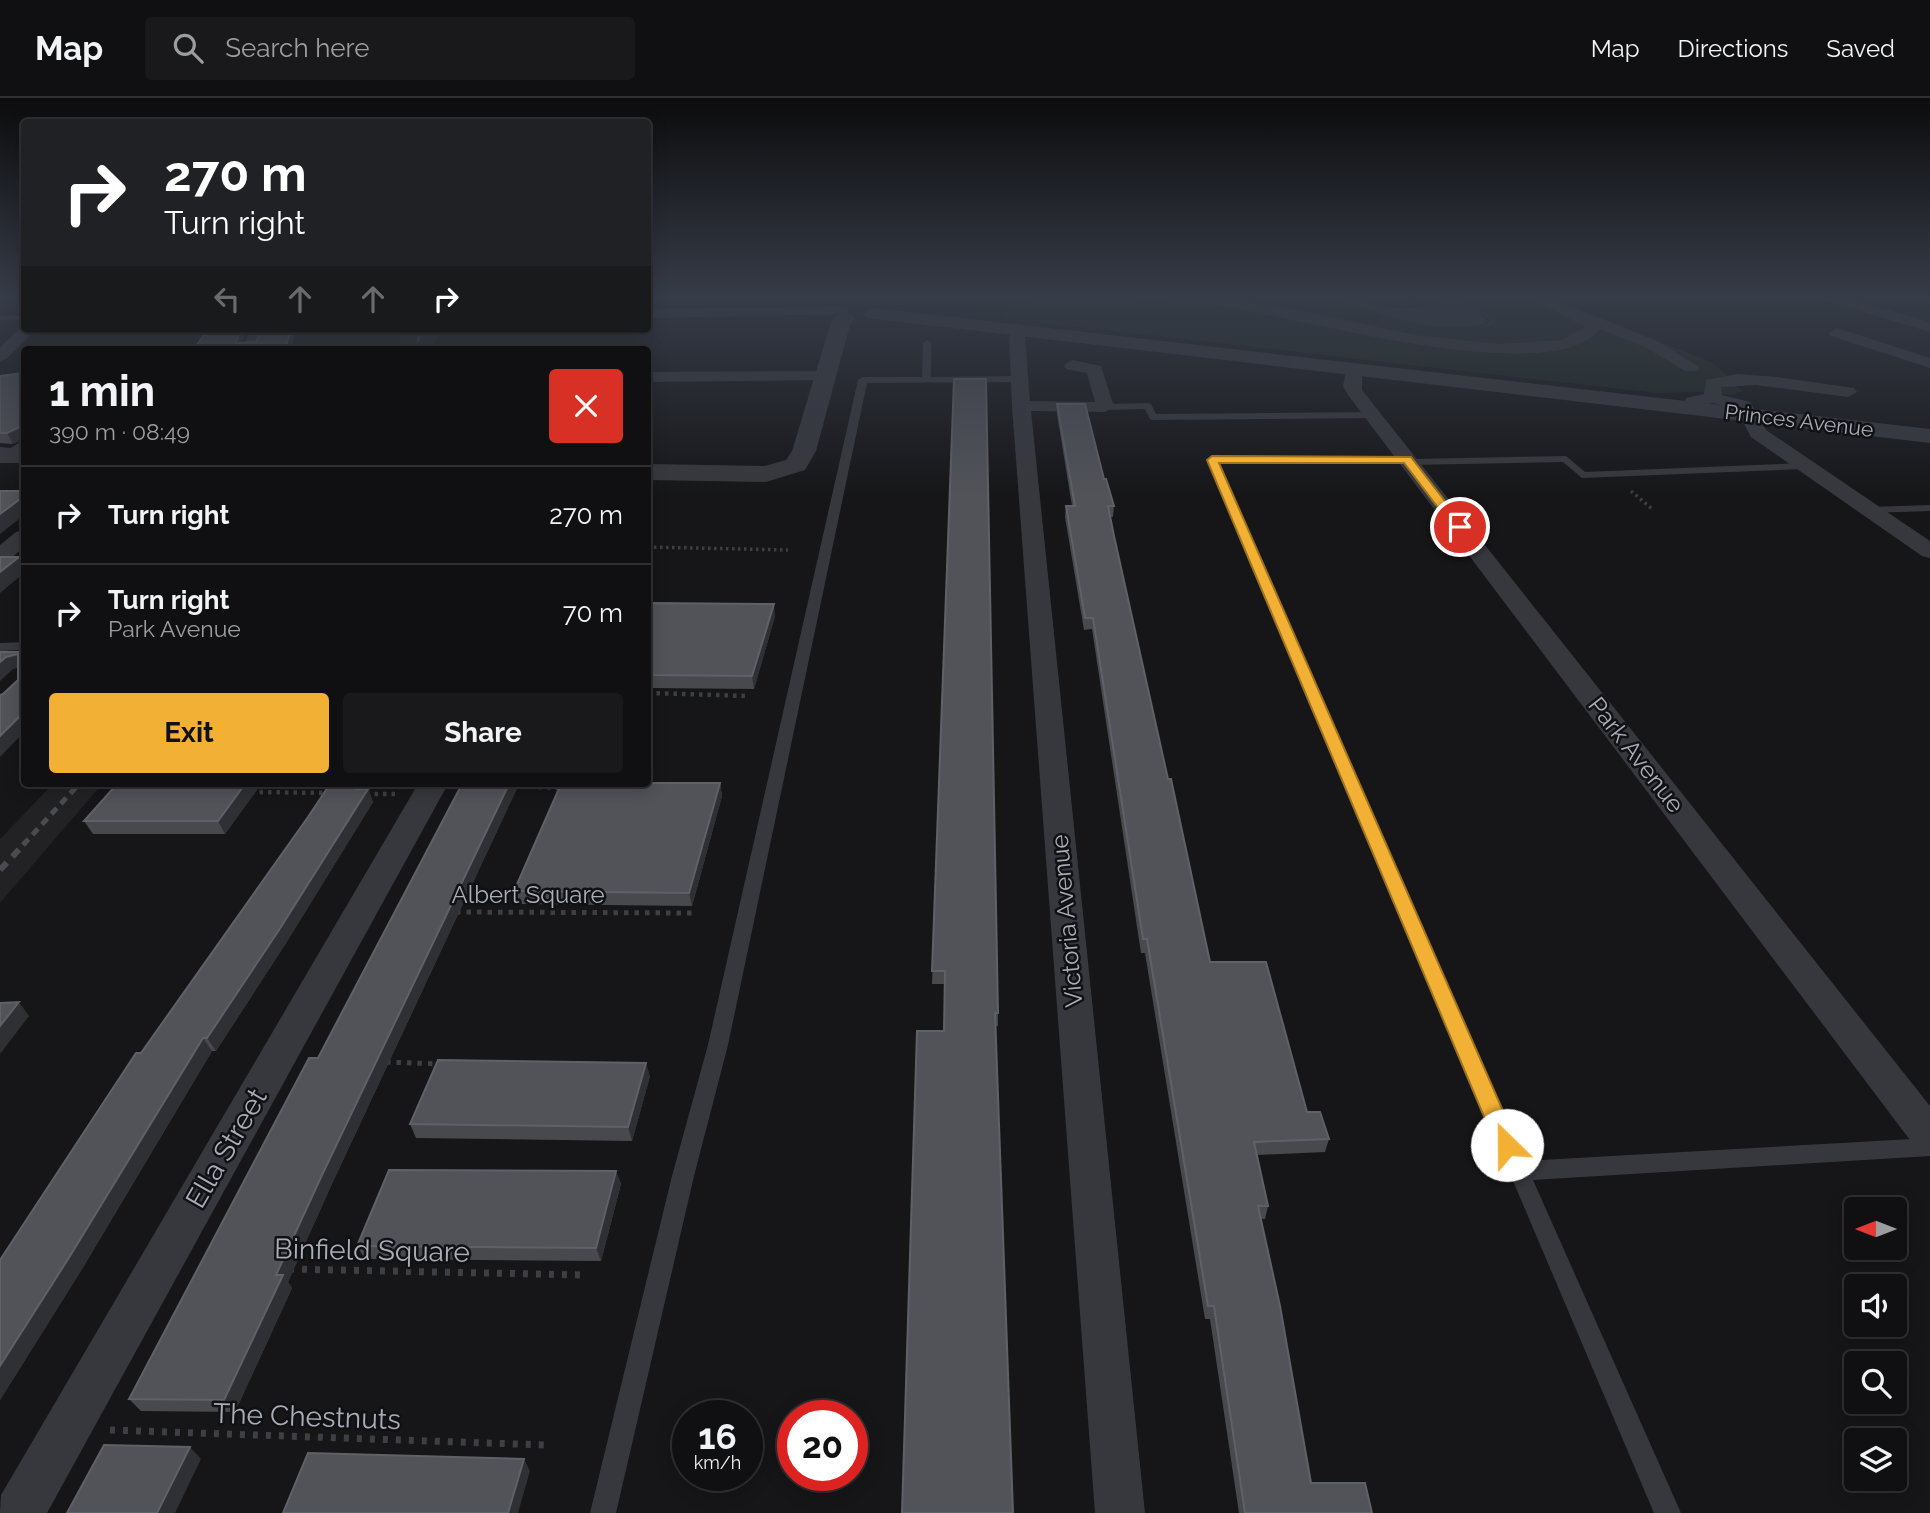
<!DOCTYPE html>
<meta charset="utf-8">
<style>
:root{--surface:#101012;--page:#19191b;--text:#f1f3f6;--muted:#9c9d9f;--line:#303032;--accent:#f2b134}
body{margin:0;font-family:Raleway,sans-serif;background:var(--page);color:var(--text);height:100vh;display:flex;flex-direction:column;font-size:26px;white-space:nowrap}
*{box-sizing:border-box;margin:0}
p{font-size:23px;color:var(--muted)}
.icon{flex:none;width:38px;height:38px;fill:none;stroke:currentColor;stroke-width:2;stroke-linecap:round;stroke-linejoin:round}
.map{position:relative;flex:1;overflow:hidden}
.drawer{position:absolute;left:21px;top:248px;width:630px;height:441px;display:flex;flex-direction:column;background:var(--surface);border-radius:7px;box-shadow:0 4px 18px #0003,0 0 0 2px var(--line)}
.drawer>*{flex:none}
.hud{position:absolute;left:21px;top:21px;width:630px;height:214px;border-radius:7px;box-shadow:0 4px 18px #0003,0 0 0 2px var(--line);background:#202124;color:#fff;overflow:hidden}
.needle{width:46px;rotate:270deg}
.buttons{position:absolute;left:1844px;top:1099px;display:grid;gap:14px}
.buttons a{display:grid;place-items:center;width:63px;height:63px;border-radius:7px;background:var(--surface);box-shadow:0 4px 18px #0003,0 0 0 2px var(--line);font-size:35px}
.speed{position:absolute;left:672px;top:1302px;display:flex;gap:14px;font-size:35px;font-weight:700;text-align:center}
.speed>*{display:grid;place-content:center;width:91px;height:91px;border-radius:50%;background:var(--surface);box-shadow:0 4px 18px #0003,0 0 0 2px var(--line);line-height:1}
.speed small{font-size:18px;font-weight:400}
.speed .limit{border:10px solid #d22;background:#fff;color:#111}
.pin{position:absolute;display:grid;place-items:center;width:60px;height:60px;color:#fff;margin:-30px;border:4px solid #fff;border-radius:50%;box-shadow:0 2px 7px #0007}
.me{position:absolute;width:77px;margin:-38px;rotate:337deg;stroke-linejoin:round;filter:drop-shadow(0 0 5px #0008)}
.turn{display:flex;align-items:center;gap:24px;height:147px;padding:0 28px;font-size:32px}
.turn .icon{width:91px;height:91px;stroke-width:2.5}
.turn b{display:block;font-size:49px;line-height:60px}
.lanes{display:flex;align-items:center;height:66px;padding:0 28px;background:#0003;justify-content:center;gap:35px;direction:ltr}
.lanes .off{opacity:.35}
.round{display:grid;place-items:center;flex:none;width:74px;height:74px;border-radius:7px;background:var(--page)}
.summary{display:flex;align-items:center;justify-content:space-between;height:119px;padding:0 28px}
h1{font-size:42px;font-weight:700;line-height:52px}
.action{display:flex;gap:14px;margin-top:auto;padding:14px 28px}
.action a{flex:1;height:80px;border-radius:7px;background:var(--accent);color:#111;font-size:28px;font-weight:700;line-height:80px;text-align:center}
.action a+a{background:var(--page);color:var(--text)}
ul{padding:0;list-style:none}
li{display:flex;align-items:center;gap:21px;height:98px;padding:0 28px;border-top:2px solid var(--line)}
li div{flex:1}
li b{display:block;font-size:26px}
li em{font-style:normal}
header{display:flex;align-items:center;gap:42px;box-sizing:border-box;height:98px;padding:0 35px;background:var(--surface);border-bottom:2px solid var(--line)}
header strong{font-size:33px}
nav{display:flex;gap:38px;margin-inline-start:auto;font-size:24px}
.search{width:490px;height:63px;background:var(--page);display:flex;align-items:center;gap:18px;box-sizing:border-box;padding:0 24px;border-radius:7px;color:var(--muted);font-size:26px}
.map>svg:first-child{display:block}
.built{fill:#222225}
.green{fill:#1e261f}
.water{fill:#2c353c}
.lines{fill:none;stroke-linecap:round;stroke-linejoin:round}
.path-far4{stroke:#3d3f44;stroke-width:2.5;stroke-dasharray:2 2.5;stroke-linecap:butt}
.path-far3{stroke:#3d3f44;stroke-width:3.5;stroke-dasharray:2.5 3.5;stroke-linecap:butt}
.path-far2{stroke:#3d3f44;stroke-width:4.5;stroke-dasharray:3.5 5;stroke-linecap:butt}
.path-far1{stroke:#3d3f44;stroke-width:5;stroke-dasharray:4.5 6;stroke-linecap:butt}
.path{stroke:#3d3f44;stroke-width:7;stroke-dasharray:5 8;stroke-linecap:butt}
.service{fill:#37383d;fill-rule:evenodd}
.minor{fill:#37383d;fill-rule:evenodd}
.tertiary{fill:#37383d;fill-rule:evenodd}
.rail-far2{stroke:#4a4c52;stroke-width:2.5;stroke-dasharray:5 3.5;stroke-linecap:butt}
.rail-far1{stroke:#4a4c52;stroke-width:5;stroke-dasharray:8 6;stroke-linecap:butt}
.rail{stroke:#4a4c52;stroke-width:6;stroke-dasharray:10 8;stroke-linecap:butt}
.wall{fill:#47494d}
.shaded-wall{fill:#2f3033}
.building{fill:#525359;stroke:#5f6168;stroke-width:2}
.route{fill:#f2b134;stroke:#9d7322;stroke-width:2}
.labels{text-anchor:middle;stroke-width:5;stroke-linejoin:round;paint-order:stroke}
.far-street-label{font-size:21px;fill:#a8adb8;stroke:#111113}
.street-label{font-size:24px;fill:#a8adb8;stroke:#111113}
.near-street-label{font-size:28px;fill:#a8adb8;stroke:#111113}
</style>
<header>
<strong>Map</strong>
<div class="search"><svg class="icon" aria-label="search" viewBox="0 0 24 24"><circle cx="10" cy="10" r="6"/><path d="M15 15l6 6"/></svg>Search here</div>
<nav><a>Map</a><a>Directions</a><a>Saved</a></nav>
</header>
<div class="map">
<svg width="1930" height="1415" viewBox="0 0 1930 1415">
<rect width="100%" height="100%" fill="#161618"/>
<path class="built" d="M402,231h37l-6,21h-35z
M53,686h49l-102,119v-64z"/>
<path class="green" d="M1004,200h549l160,65 29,28 -10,4 -28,-3 -47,1 -652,-74 9,-19z"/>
<path class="water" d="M1309,200h44l36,10h25l41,-8 8,1 24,19 -5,5 -12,2h-39l-43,-10 -48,-18z"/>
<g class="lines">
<path class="path-far4" d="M1410,200h24
M1465,201l51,-1
M1346,205l20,-5
M1397,207l63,-6 8,2 24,19 1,3 -8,3"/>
<path class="path-far3" d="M1631,393l21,18
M648,449l140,3"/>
<path class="path-far2" d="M648,595l101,3
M513,688l50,2
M251,694l78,1
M366,696h30"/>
<path class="path-far1" d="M456,814l240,1
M386,964l55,2"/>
<path class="path" d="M289,1171l295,6
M110,1332l435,15"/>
<path class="service" d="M24,217v4l-24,1v-4z
M927,242l4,3v34l89,-1 5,3 -5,3 -153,1 -139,662 -34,131 -78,337h-26l82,-337 36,-131 150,-665 5,-3h59l1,-34z
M1148,305l3,1 5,10 217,-2 5,3 -5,3 -220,2 -3,-1 -5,-10 -40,1 -5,-3 5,-3z
M24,342v7l-14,10h-8v-4z
M1407,358l5,3 154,-3 19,16 218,-9 5,3 -5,3 -221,9 -19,-16 -154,3 -5,-3 -185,1 305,698 406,-23v18l-397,24 148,333h-27l-447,-1053 5,-3z
M1930,407v6l-61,2 -6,-3 6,-3z
M24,544v8l-24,1v-8z"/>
<path class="minor" d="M1023,200h202l68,11 122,26 83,9 64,-4 23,-13 -54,-29h18l110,44 40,25 -2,4h-12l-38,-23 -47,-19c-51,64 -311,-16 -388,-24 -53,-6 -107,0 -159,-1l-23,-2z
M1825,200h21l84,24v10l-103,-31z
M842,208l5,2 3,3 -3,3 -199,4v-9z
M23,228l1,3h13l-31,30 -6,2v-14z
M1023,228l8,5 -6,6 5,64 65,1 -8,-29 -21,-4 -2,-4 8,-5 29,6 13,41 -9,5 -74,-1 114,1102h-50l-83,-1107 -3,-70z
M1837,230l93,30v10l-99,-32 -2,-3z
M251,231h16l-10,21h-16z
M1354,267l8,5v20l568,716v47l-14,-5 -568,-753 -5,-9 3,-16z
M825,273l6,1 2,4 -2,4 -183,2v-10z
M1737,276l40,3 77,11 3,4 -9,5 -92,-12 -35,2 1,8 28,7 16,28 164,111v17l-8,-2 -171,-119 -14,-27 -24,-7 -12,3 -3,6 -6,1 -9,-5 3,-10 18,-4 2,-14z
M24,432v17l-16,14 -8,2v-18l16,-13z
M418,686h30l-401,729h-47l1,-18z"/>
<path class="tertiary" d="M874,210l1056,121v14l-1063,-125 -3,-4 3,-4z
M845,215l7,2 3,4 -5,6 -34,126 -11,19 -39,12 -118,-2v-16l117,2 21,-6 6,-9 39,-129 7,-7z
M0,349l24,2v14h-24z"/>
<path class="rail-far2" d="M416,252l5,-21"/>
<path class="rail-far1" d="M23,747l56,-61"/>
<path class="rail" d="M0,772l25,-27"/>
</g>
<path class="wall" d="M0,278l13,68 -13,-1z
M954,281l44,634v13h-2l-51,-42h-13z
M1057,306l47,75 10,27 -1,11h-3l58,262 42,183 97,150 22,27 -4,13 -68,3 11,51 -3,13h-4l50,264 61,30h-133l-29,-194h-5l-60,-366h-4l-49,-324 -8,1 -19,-113 1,-11h6l-15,-92z
M648,505l127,13 -21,73 -106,-1z
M720,685l2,13 -30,110 -173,-2 -5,-13z
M117,686h144l-36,50h-132l-9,-13z
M326,686h47l-4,7 4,11 -87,141 -70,108h-4l-130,218 -82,131v-140l141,-207 167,-236 20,-30z
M462,686h57l-189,404 -42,94 4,6 -57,124 -94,-1 -12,-12 189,-341z
M650,978l-18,65 -216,-3 -6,-14z
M616,1073l5,13 -20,77 -236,-2 -8,-13z"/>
<path class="shaded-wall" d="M241,231h7l-8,21 -4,-7z
M291,231h6l-6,21h-6z
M24,327v14l-11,5 -6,-11z
M24,398v19l-24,19v-20z
M19,459l5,10v6l-24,20v-21z
M774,506l1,12 -21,73 -2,-13z
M18,556l6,12 -11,3 -13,12v-19l6,-5z
M24,614v20l-24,25v-21z
M720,685l2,13 -30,110 -3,-13z
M245,686h16l-36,50 -7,-13z
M360,686h13l-4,7 4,11 -87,141 -70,108 -9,-13z
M509,686h10l-189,404 -42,94 4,6 -57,124 -11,-12 52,-125 46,-100z
M19,904l10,14 -29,38v-28z
M203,940l9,13 -130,218 -82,131v-34z
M646,965l4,13 -18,65 -4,-14z
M616,1073l5,13 -20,77 -5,-13z
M190,1349l11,12 -26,54h-18z
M524,1361l6,12 -12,42h-10z"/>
<path class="building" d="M207,231h34l-5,14 20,-1 5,-13h30l-6,21h-91z
M24,275v52l-17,8h-7v-57z
M954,281h32l12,634h-3l18,500h-111l15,-482h27l1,-60h-13z
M1057,306h28l19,75h2l8,27h-6l6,30 54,243h3l39,183h56l41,150h13l9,27 -75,3 14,64h-10l22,100 31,177h54l7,30h-127l-31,-207h-6l-61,-367h-4l-50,-321h-8l-19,-112h9z
M0,393h24v5l-24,18z
M0,459h19l-19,15z
M648,505l126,1 -22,72 -104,-1z
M0,554h24v60l-24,24v-41l3,-1 15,-14v-26l-12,3 -6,5z
M648,685h72l-31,110 -175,-2 47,-107h87z
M117,686h128l-27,37h-134z
M330,686h30l-4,5h12l-89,141 -72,108h-4l-133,218 -70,110v-106l136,-207h5l167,-236z
M462,686h47l-187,391 -46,100h7l-59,125 -95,-1 180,-341h9z
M19,904l-19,24v-23z
M438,962l208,3 -18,64 -218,-3z
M389,1072l227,1 -20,77 -239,-2z
M104,1347l86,2 -33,66h-90z
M308,1355l216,6 -16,54h-225z"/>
<linearGradient id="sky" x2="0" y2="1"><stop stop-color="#0c0c0d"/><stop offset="0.5" stop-color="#363c48"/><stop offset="1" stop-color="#363c48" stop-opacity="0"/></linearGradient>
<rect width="1930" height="398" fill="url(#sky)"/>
<path class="route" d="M1212,358l199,1 54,70 -10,3 -51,-67h-185l299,682 -3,7 -8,3 -7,-3 -4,-7 -289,-685z"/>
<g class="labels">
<g class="far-street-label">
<text transform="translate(1799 323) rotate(7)" y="7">Princes Avenue</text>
</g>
<g class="street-label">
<text transform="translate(1636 657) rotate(52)" y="8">Park Avenue</text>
<text x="528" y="805">Albert Square</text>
<text transform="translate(1067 823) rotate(-95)" y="8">Victoria Avenue</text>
</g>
<g class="near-street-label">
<text transform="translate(226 1050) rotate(-60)" y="10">Ella Street</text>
<text transform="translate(372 1152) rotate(1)" y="10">Binfield Square</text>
<text transform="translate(307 1318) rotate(2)" y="10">The Chestnuts</text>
</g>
</g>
</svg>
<div class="buttons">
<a><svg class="needle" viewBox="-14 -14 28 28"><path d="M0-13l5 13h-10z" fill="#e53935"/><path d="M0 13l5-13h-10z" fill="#9c9d9f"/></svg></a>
<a><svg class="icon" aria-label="sound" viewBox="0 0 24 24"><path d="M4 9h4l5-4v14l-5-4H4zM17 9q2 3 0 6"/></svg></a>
<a><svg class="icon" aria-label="search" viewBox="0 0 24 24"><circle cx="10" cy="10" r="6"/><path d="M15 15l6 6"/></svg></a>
<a><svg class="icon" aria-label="layers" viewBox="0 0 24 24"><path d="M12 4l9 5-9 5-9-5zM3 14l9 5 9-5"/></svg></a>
</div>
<div class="speed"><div>16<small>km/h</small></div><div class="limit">20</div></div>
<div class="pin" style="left:1460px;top:429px;background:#d93025"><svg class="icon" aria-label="arrive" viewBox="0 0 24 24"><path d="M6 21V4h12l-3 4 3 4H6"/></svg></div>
<svg class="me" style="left:1507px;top:1047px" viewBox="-20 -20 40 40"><circle r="19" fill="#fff"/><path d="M0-13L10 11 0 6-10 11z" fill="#f2b134"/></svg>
<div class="hud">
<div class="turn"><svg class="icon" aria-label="right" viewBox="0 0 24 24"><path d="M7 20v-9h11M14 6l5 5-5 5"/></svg><div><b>270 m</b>Turn right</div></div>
<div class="lanes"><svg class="icon off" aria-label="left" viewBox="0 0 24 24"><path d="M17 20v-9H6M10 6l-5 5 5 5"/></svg><svg class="icon off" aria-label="ahead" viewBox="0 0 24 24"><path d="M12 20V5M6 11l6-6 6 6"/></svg><svg class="icon off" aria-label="ahead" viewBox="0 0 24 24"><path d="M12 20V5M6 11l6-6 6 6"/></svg><svg class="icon" aria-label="right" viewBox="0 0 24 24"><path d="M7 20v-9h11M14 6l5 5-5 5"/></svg></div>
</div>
<section class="drawer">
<div class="summary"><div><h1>1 min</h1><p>390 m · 08:49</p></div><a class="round" style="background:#d93025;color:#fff"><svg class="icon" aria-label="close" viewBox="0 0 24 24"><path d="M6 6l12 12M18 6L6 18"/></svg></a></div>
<ul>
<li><svg class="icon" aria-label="right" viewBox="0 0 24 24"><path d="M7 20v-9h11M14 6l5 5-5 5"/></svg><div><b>Turn right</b></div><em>270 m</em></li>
<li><svg class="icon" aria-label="right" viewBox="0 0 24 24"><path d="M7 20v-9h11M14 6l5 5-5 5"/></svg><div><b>Turn right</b><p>Park Avenue</p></div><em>70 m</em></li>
</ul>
<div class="action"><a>Exit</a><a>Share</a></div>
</section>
</div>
